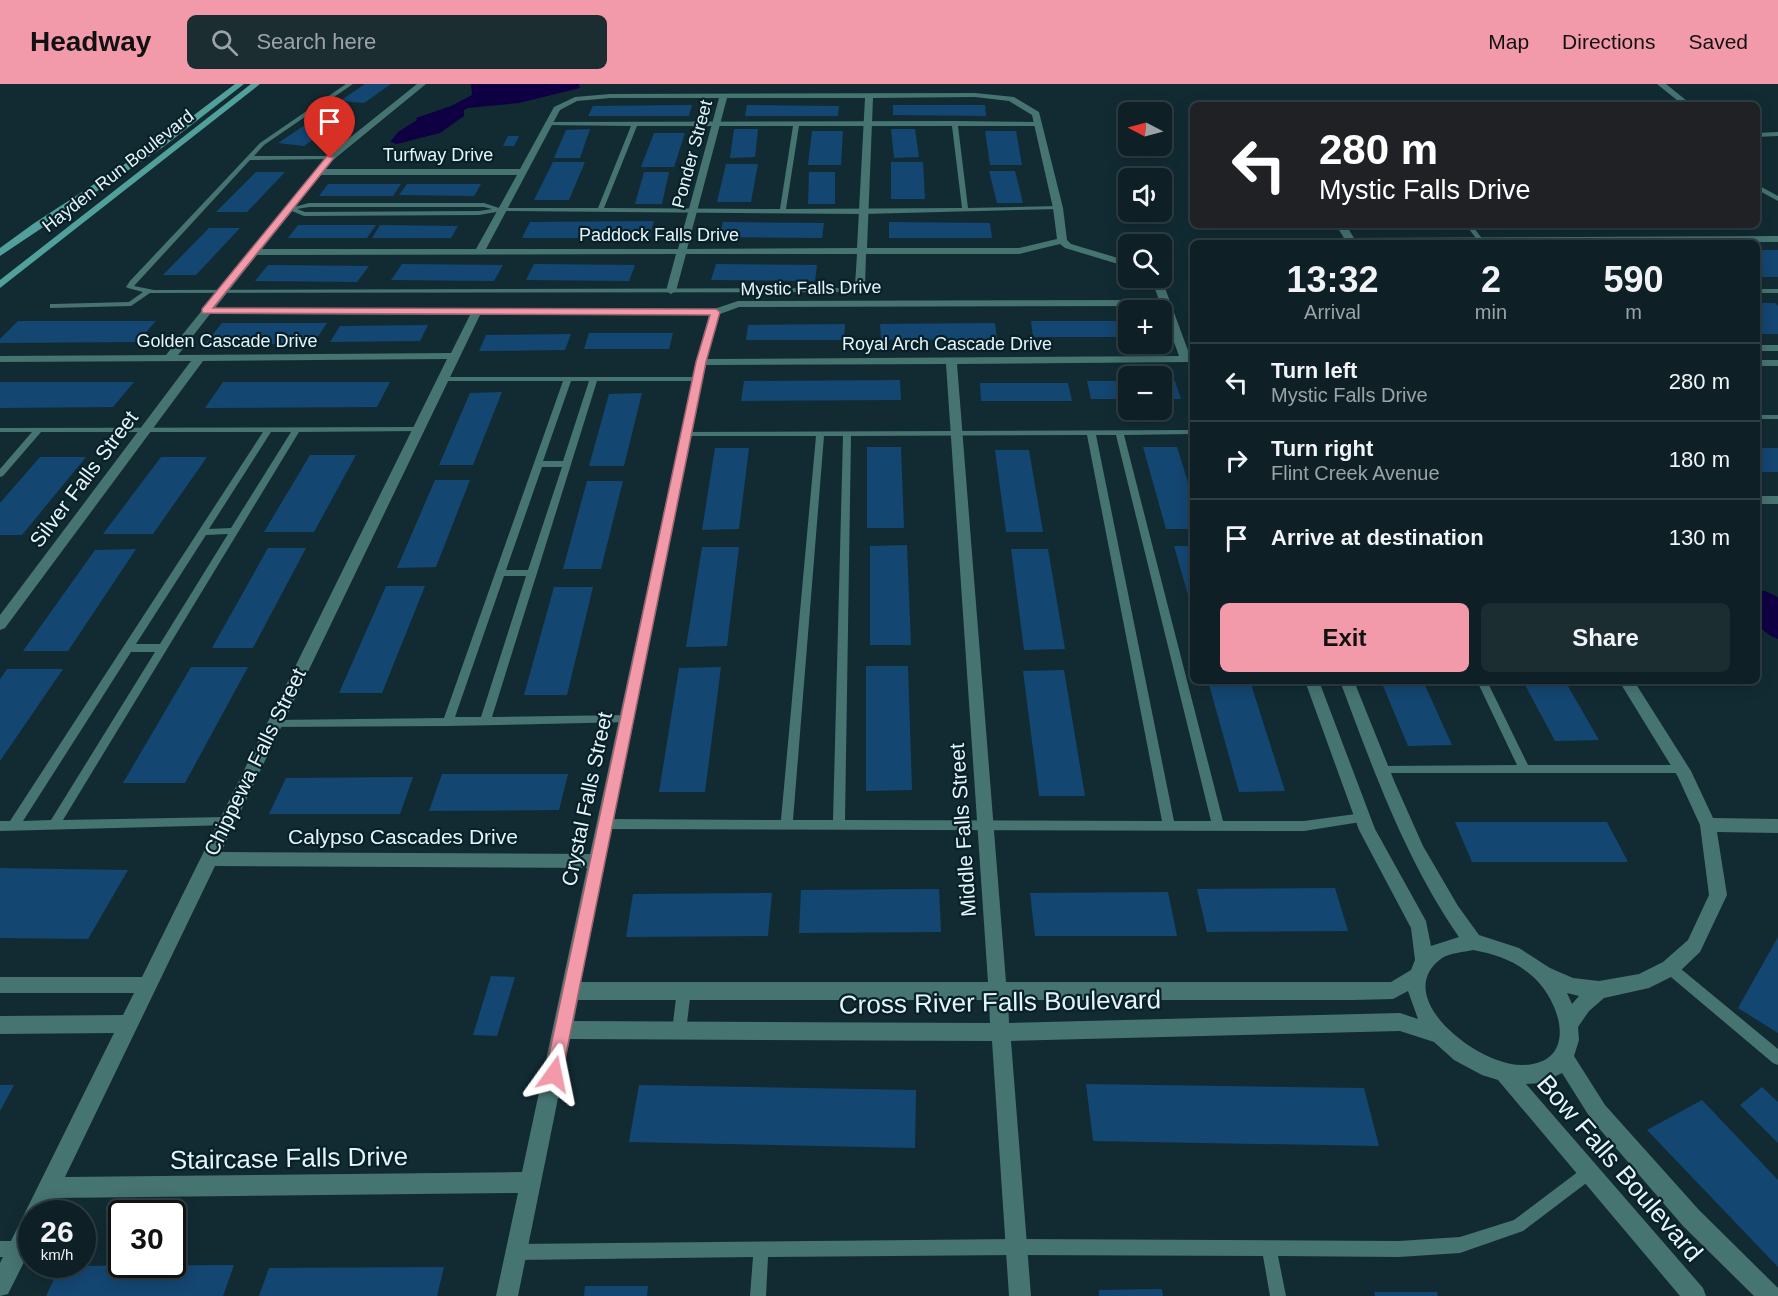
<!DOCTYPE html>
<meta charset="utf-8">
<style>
:root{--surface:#0e2026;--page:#1c2d32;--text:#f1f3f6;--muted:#9ba3a7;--line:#2e3e43;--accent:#f39aaa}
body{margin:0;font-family:Helvetica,sans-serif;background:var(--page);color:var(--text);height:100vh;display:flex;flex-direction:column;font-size:22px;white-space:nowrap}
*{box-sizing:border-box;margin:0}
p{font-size:20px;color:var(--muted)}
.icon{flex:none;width:33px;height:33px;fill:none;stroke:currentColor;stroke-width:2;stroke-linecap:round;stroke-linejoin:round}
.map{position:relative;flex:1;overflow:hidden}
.panel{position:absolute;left:1190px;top:156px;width:570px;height:444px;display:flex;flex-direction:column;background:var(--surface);border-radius:9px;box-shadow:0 3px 15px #0003,0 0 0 2px var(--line)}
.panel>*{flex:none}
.hud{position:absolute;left:1190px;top:18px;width:570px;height:126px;border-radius:9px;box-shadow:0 3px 15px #0003,0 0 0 2px var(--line);background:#202124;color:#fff;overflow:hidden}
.needle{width:39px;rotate:276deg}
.tools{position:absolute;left:1118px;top:18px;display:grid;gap:12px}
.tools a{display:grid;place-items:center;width:54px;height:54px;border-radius:9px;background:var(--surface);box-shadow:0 3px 15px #0003,0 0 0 2px var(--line);font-size:30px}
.speed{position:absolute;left:18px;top:1116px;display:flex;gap:12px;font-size:30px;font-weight:700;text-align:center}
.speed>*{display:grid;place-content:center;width:78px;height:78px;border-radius:50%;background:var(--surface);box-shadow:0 3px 15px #0003,0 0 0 2px var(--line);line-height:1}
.speed small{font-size:15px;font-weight:400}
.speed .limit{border:3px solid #111;border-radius:9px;background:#fff;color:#111}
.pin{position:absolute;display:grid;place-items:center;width:51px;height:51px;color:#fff;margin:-62px -26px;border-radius:50% 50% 50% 0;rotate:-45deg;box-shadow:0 0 6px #0007}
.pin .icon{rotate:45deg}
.me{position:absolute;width:66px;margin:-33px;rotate:12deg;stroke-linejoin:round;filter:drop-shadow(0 0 4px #0008)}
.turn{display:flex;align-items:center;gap:21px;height:126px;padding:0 30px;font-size:27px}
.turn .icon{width:78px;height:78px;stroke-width:2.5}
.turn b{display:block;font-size:42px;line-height:51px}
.eta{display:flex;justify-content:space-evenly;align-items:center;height:102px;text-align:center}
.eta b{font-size:36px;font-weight:800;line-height:42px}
.button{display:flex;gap:12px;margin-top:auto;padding:12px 30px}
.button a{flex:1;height:69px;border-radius:9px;background:var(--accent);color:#111;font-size:24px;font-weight:800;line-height:69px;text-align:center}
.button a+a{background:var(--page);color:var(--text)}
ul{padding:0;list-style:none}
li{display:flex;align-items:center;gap:18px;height:78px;padding:0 30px;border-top:2px solid var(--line)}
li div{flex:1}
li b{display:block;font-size:22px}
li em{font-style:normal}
header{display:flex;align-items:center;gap:36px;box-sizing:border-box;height:84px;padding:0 30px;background:var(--accent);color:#111}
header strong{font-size:28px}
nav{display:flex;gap:33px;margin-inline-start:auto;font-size:21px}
.search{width:420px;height:54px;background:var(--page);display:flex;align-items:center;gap:15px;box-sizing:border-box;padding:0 21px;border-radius:9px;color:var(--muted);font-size:22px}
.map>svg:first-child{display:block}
.water{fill:#0f0043}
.building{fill:#144672}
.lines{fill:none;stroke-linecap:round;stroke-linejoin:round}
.service{fill:#467471;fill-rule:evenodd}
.minor{fill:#467471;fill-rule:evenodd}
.secondary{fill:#52a09b;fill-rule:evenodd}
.route{fill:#f39aaa;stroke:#9e646e;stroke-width:1.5}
.labels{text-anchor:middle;stroke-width:4.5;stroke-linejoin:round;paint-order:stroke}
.far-street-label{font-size:18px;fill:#e5f4f9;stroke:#082129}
.street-label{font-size:21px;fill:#e5f4f9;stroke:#082129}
.near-street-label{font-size:26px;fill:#e5f4f9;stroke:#082129}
</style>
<header>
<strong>Headway</strong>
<div class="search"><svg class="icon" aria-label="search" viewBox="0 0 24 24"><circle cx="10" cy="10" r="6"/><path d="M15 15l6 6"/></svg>Search here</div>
<nav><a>Map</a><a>Directions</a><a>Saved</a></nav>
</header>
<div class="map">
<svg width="1778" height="1212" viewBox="0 0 1778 1212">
<rect width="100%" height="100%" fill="#122b33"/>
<path class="water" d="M471,0h108l1,4 -61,15 -51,5 -4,2v6l-24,17 -43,11 -7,-2 8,-10 19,-12 -1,-2 35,-12 21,-11z
M1756,507h9l13,6v42c-26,-11 -22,-23 -22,-48z"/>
<path class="building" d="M365,0h26l-27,19 -24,-2z
M692,21l-3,11h-101l5,-10z
M747,21l92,1 -1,10h-93z
M893,21h92l1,11 -93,-1z
M326,27l24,2 -46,33 -26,-3z
M590,45l-10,29h-26l12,-28z
M734,45h24l-3,28 -25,1z
M891,45h24l4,28 -25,1z
M812,47h31l-2,34h-33z
M985,47h31l6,34h-32z
M654,49h31l-11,34h-33z
M508,52h11l-5,10h-11z
M553,78h32l-16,38h-35z
M891,78h32l2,37h-34z
M726,80h32l-7,38h-34z
M989,87h26l8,32h-26z
M256,88h29l-38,40h-31z
M644,88h25l-7,32h-27z
M809,88h26v32h-27z
M328,100h73l-8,12h-74z
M407,100h74l-7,12 -75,-1z
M654,137l-5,17h-127l8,-16z
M723,138l101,1 -2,15 -103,-1z
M889,138l101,1 2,15h-103z
M298,141h78l-9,13h-79z
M380,141l78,1 -7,12h-79z
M209,144h31l-44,47h-33z
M1756,166h22v27h-16l-6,-5z
M402,180l101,1 -9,16 -103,-1z
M534,180l101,1 -6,16 -103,-1z
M716,180l101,1 -2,16 -104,-1z
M268,181l101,1 -12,16 -102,-1z
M1756,219h19l3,3v28h-22z
M18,237h138l-19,21 -137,1v-4z
M1031,237h95l2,16h-95z
M222,239h105l-14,21h-108z
M995,239l2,16 -116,1 -1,-16z
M845,240l-1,16h-98l2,-15z
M428,241l-8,16 -90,1 10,-16z
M589,249h84l-4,16h-85z
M571,250l-6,16 -86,1 7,-16z
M900,296l1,20 -160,1 3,-20z
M1087,297h41v18h-37z
M1161,297h14l6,18h-20z
M0,298h134l-21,25 -113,1z
M223,298h167l-13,25 -172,1z
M980,299h88l4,18h-91z
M502,308l-29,73h-34l31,-72z
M642,309l-18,73h-35l20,-72z
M867,363h34l3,81h-37z
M1143,363h34l15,48v34h-26z
M715,364h34l-10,81 -37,1z
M1756,364h22v24h-22z
M995,366h34l14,82h-37z
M310,371h46l-42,77h-50z
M40,373h46l-64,78h-22v-32z
M161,373h46l-54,77h-50z
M435,396h35l-34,87 -39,1z
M587,397h36l-22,88h-38z
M907,461l4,100h-41v-99z
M1174,462h18v63z
M702,463h37l-12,99 -41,1z
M268,464h38l-53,100h-41z
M136,465l-68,102h-45l72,-101z
M1011,465h37l17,100 -41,1z
M386,502h39l-43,107h-43z
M554,503h39l-26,108h-43z
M866,582h42l4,124 -46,1z
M191,583h57l-63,116h-62z
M721,583l-16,125h-46l20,-124z
M7,585h56l-63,92v-82z
M1064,586l21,126h-46l-16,-125z
M1208,597h42l35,110 -46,1z
M1381,597h42l29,64 -44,1z
M1523,597h42l34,59 -44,1z
M442,690h126l-9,36 -130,1z
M413,693l-13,37h-131l17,-36z
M1455,738h152l21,40h-156z
M0,784l128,2 -40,69 -88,-1z
M1335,804l13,43 -141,1 -10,-43z
M939,805l2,43 -142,1 2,-43z
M1168,808l9,44h-142l-5,-43z
M772,809l-4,43 -142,1 7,-43z
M1778,853v96l-40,-25z
M491,892l24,1 -18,59 -24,-1z
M1086,1000l278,4 15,58 -286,-5z
M0,1001h14l-14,26z
M639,1001l277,5 -1,58 -286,-6z
M1762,1003l16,15v41l-38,-38z
M1702,1016l76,80v87l-131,-137z
M234,1181l-11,31h-177l14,-30z
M444,1183l-7,29h-178l10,-28z
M585,1202h63l-1,10h-63z
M1162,1205l1,7h-64v-6z
M1374,1208h63l1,4h-63z"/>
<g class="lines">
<path class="service" d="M346,0h7l-89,61 -10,11h76l3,2 -1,1 -82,1 -116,126 20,4 698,-2 4,2 -4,2 -702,1 -19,13 -81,2v-4h3l76,-2 14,-10 -15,-4 -2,-1 4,-6 130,-138z
M955,37l83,1 3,2 -3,2h-80l10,82 90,-2 3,2 -1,1 -197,5 -361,-3 -23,4 -175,1 -17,-7 22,-6h175l15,5h99l33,-82 -86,-1v-2l2,-1zM637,42h156l-13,83 -176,-1zM799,42h153l10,82 -176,1zM309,123h175l8,2 -13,2 -174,1 -8,-3z
M1756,100l22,12v5l-22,-12z
M1466,141h6l11,15 -1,1h-4z
M1756,205h22v4h-22z
M439,293h259l4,2 -4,2h-101l-105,336 135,-2 4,1 1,3 -1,3 -183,4 -178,1 -1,-3 1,-3 4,-1 170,-2 119,-337h-124zM571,297h18l-26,80h-20zM542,383h20l-34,103h-22zM504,492h22l-45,141h-26z
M1756,331h22v4h-22z
M418,343l4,2 -1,2 -122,1 -236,388 163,-3 4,2 2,3 -2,3 -230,6v-10h10l253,-389h-222l-38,44 -3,1v-8l32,-37h-32v-4zM271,348h20l-60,96 -22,1zM228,450l-68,110h-24l70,-109zM131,568h24l-104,168 -28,1z
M1192,346v4l-68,1 99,386h81l59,-8 4,2 2,3 -2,3 -63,10 -699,-2 -4,-2 -2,-3 2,-3 4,-2 176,1 35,-384h-133v-4zM1087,351l75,386 -317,-1 6,-384zM1096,351h20l95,386h-37zM824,352h19l-10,384h-40z
M1477,597h10l41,84h153l4,1 2,3 -2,3 -4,1h-303l-2,-3 2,-3 4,-1 135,-1z
M1670,878l5,2 103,85v16l-5,-2 -108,-91 -1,-4 1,-4z
M684,900l5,2 2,4 -5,41 -2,4 -5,2 -5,-2 -2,-4 5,-41 2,-4z
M1588,1082l5,2 2,5 -2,5 -70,53 -63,22 -61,4 -121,-1 8,40h-16l-7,-40 -246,-1 -249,2 -2,39h-16l3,-39 -237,3 -5,-3 -3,-5 3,-5 5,-3 501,-5 382,2 61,-4 54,-17 69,-52z
M0,1157h18l5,3 3,5 -3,5 -5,3h-18z"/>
<path class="minor" d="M417,0h9l-93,76 -8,9h195l34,-62 21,-10 35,-3 365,-1 39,4 25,15 24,96 4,32 4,4 57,17v6l-63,-19 -5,-4 -41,10h-153l-1,32 -13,7 -5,-3 8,-5 2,-31h-171l-10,37 -5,3 -5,-3 10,-37 -419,1 -42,53 499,1 24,-8 421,-1 -4,-11 -10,-11h10l10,10 25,68h2v6l-235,2 49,618h385l20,-12 4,-10 -4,-32 -52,-98 -54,-149h14l56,148 51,92 5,25 28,-9c-54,-78 -86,-168 -119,-256h14l41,102 28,63 35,60 21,29 40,13 31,20 23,10 26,3 40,-7 24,-12 25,-22 21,-45 -9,-70 -22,-48 -59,-96h15l57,90 22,47 65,1v14l-61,-1 10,63 -27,57 -23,22 -28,14 -45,10 -15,13 -11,16 1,13 -5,16 31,49 94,105 79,78v8h-24l-71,-70 -92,-107 -29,-46 -21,10 -15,1 177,204 3,8h-26l-182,-216 -16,-5 -28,-15 -20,-18 -34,-11 -389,10 20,255h-22l-17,-255 -422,-2 -52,257h-22l22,-103 -463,5 -8,16h-15v32l-24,48 -8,2v-33l114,-230 -114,1v-18l123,-1 11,-22h-134v-16h142l305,-618 -244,2 -198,267 -5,2v-15l191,-254 -191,1v-6l166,-1 161,-199zM975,13l34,4 23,14 21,93 4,31 -38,9h-152l6,-150zM610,14h109l-41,151h-192l74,-139 17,-9zM727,14h138l-8,150 -170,1zM321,91h196l-41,74h-214zM1161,222l18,50 -472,3 13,-45 19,-7zM210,230l260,1 -19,38 -273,2zM480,231h229l-13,47 -106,492 -369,-2zM946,280l42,618h-407l125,-617zM215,782l372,2 -65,304 -457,5zM1473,866c21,4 41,10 58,25 30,25 49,88 -8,90 -43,2 -135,-68 -81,-107 8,-5 22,-6 31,-8zM1408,907l10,28 -18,-6 -391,10 -1,-23h346l39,-1zM1567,909l12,3 -7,8zM578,916h411l1,23 -416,-2z
M1657,0h9l26,21h-9z
M1778,48v4l-22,1v-4z
M1336,141h10l8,13 424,-2v6l-431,1z
M1756,261h22v6h-22z
M1756,276h22v6h-22z
M1756,412h22v8h-22z"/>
<path class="secondary" d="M235,0h9l-81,63 -163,109v-8l33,-24 124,-81z
M251,0h9l-260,204v-8z"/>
</g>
<path class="route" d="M327,72l7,2 -121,150 503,1 4,3 -14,50 -144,712 -2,6 -6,2 -7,-2 -2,-6 151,-712 14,-47 -508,-2v-4z"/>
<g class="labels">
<g class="far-street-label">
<text transform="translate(692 70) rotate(-75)" y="6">Ponder Street</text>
<text x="438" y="77">Turfway Drive</text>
<text transform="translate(118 87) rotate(-38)" y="6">Hayden Run Boulevard</text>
<text x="659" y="157">Paddock Falls Drive</text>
<text transform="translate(811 204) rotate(-1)" y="6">Mystic Falls Drive</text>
<text x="227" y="263">Golden Cascade Drive</text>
<text x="947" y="266">Royal Arch Cascade Drive</text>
</g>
<g class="street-label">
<text transform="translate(84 395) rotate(-53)" y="7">Silver Falls Street</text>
<text transform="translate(255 678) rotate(-64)" y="7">Chippewa Falls Street</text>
<text transform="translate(587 715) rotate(-78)" y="7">Crystal Falls Street</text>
<text transform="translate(963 746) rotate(-94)" y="7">Middle Falls Street</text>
<text x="403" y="760">Calypso Cascades Drive</text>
</g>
<g class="near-street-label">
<text transform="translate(1000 918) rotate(-1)" y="9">Cross River Falls Boulevard</text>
<text transform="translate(289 1074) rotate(-1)" y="9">Staircase Falls Drive</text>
<text transform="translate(1620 1084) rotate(49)" y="9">Bow Falls Boulevard</text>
</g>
</g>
</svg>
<div class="tools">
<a><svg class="needle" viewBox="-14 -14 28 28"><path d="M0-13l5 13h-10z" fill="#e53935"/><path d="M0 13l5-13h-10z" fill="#9ba3a7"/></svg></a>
<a><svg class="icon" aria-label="sound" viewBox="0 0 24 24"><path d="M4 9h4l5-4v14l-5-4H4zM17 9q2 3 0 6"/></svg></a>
<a><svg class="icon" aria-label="search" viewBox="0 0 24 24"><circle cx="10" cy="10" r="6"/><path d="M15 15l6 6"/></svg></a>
<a>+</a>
<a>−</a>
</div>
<div class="speed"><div>26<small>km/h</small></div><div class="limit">30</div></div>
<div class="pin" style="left:330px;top:74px;background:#d93025"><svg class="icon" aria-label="arrive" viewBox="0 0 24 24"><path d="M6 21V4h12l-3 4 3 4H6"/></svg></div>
<svg class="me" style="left:554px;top:990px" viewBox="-20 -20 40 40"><path d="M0-17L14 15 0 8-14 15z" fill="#f39aaa" stroke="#fff" stroke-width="4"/></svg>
<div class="hud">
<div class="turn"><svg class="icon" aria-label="left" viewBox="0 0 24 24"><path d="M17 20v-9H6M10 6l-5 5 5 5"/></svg><div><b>280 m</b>Mystic Falls Drive</div></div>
</div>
<section class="panel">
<div class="eta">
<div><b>13:32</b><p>Arrival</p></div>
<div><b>2</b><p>min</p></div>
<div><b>590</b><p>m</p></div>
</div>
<ul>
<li><svg class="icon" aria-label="left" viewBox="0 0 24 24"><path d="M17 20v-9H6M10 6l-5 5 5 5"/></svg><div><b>Turn left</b><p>Mystic Falls Drive</p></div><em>280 m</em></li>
<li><svg class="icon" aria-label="right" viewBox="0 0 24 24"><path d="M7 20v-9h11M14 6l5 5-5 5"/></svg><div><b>Turn right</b><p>Flint Creek Avenue</p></div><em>180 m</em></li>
<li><svg class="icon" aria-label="arrive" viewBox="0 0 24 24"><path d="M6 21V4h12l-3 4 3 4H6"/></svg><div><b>Arrive at destination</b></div><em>130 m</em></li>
</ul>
<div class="button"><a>Exit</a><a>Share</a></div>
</section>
</div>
